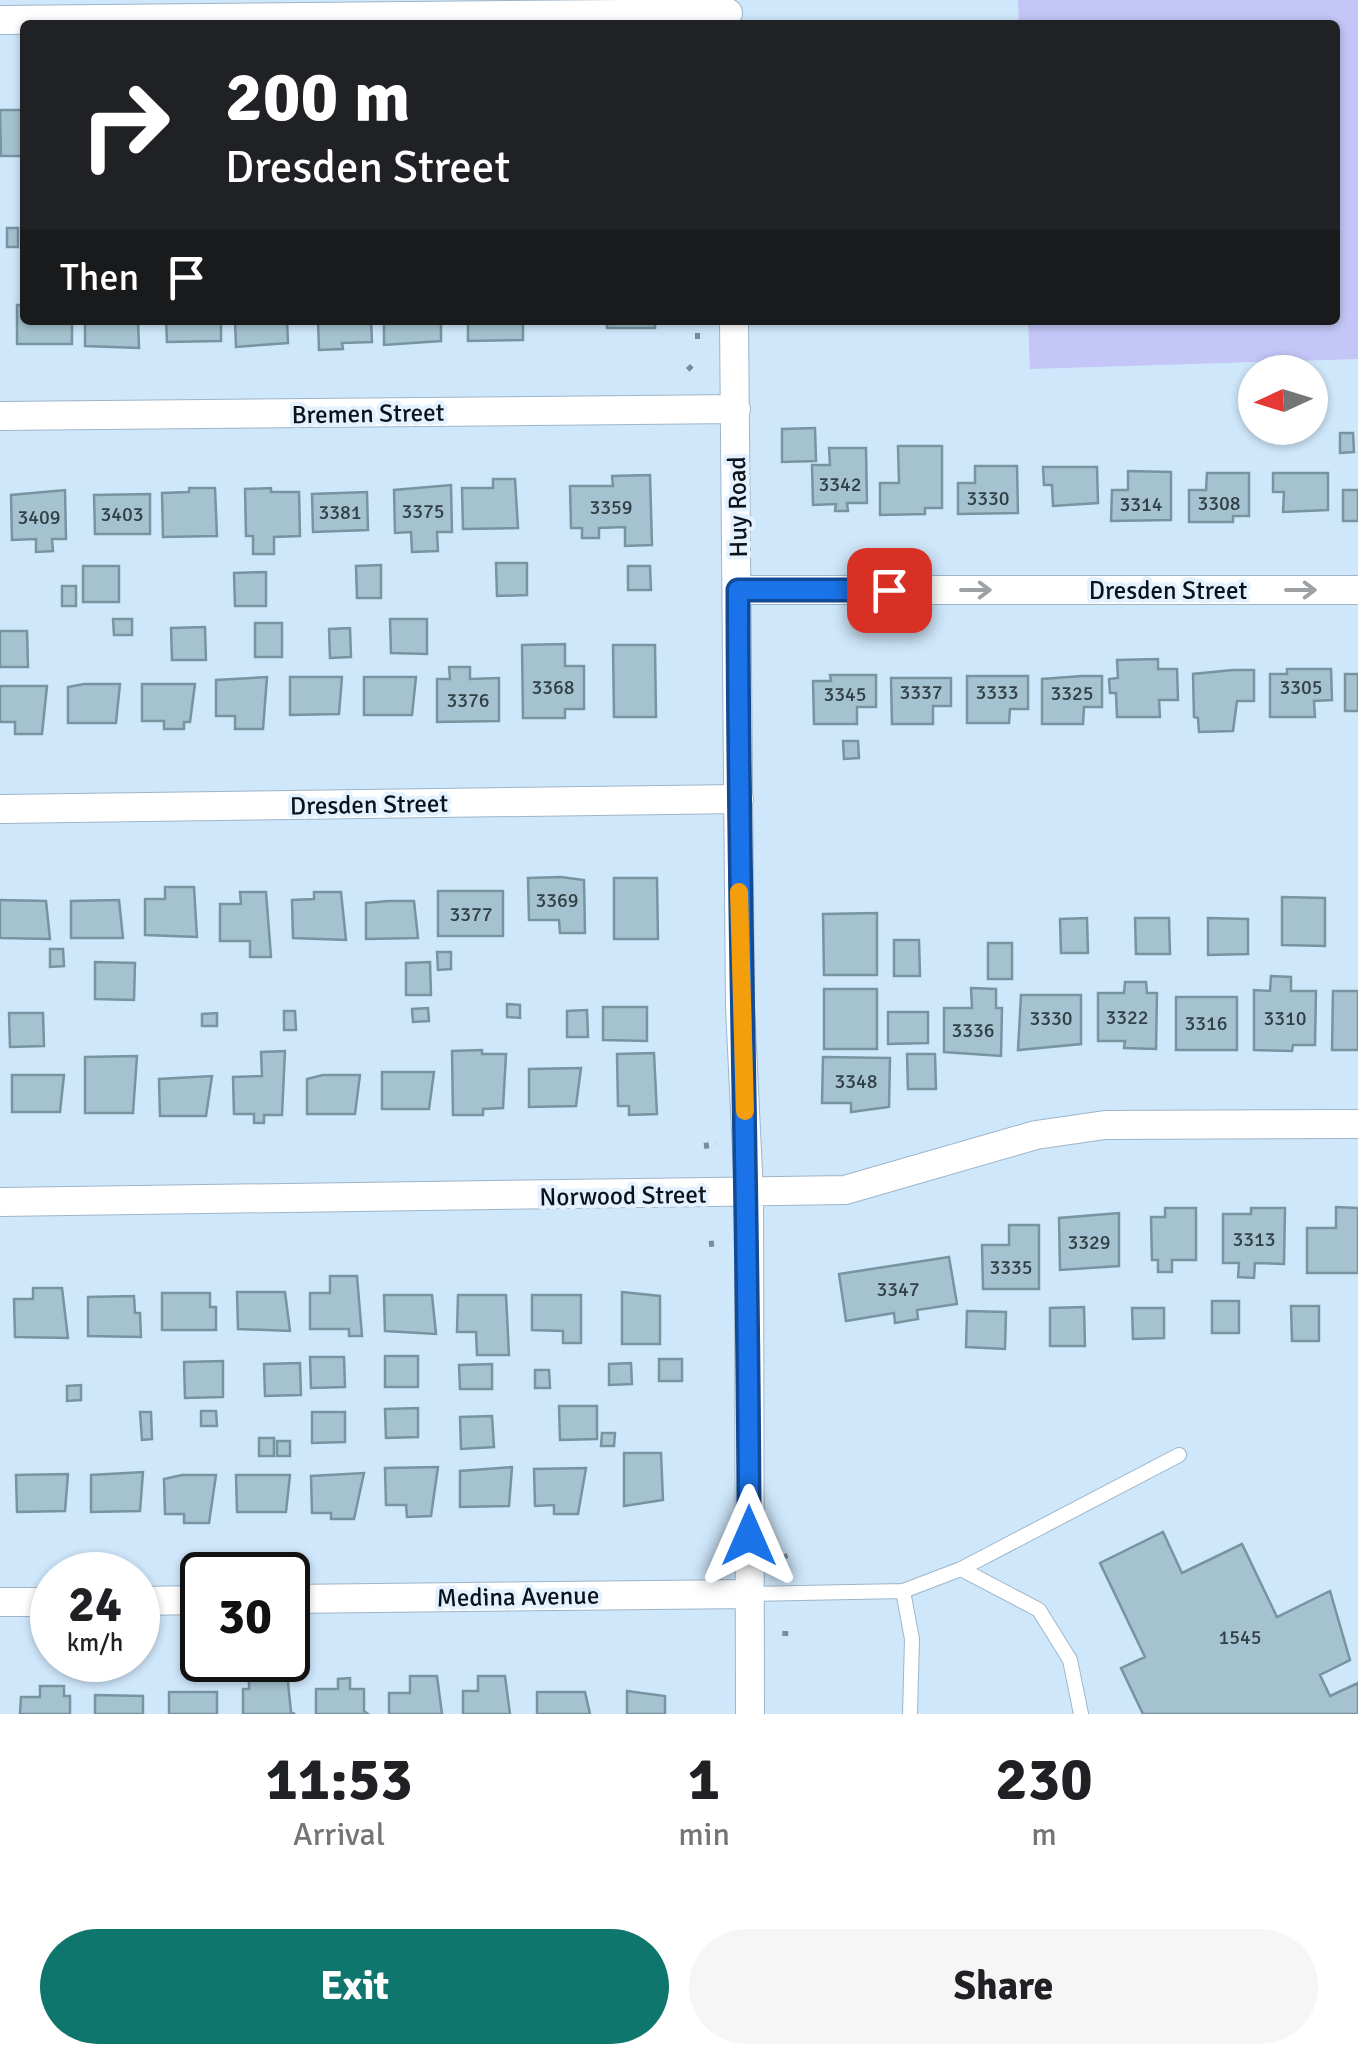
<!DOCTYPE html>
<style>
:root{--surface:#fff;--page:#f6f6f6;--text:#202124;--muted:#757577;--accent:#0f766e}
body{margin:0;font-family:Signika,sans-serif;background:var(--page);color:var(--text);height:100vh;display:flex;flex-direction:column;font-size:38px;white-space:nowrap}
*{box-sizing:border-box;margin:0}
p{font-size:32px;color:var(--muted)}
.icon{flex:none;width:55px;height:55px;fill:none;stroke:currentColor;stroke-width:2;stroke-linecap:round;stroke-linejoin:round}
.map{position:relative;height:1714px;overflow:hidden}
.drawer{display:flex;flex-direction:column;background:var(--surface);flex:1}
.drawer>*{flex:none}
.hud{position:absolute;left:20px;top:20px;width:1320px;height:305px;border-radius:10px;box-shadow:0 2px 8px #0004;background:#202124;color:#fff;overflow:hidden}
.needle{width:65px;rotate:266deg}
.controls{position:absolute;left:1238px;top:355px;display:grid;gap:20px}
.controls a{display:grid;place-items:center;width:90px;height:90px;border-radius:50%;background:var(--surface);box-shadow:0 2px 8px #0004;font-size:50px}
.speed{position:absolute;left:30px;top:1552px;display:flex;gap:20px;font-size:50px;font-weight:700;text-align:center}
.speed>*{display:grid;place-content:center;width:130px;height:130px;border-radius:50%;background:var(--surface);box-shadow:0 2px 8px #0004;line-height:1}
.speed small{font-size:25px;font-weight:400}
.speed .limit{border:5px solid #111;border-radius:15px;background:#fff;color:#111}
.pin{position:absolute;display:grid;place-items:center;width:85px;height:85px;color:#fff;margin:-42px;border-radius:20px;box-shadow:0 5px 15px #0006}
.me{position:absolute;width:110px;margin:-55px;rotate:0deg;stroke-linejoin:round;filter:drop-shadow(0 0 8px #0008)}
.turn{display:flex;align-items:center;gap:35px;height:210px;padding:0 40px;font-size:45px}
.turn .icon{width:130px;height:130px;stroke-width:2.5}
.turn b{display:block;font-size:70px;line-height:85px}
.then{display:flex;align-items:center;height:95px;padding:0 40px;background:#0003;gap:20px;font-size:38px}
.eta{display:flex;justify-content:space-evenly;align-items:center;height:170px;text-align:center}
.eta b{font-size:60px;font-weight:700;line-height:70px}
.primary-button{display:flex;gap:20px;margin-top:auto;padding:20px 40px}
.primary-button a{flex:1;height:115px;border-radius:60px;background:var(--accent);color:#fff;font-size:40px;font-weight:700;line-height:115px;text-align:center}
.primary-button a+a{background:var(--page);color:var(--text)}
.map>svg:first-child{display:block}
.green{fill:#c3c6f6}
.building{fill:#a4c2cf;stroke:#7794a1;stroke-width:2.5}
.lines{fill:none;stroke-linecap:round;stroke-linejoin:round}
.service-casing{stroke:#9eb5c9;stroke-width:16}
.minor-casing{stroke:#9eb5c9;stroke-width:30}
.path{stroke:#7a8b99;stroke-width:6;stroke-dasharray:5 8;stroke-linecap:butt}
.service{stroke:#fff;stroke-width:14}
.minor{stroke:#fff;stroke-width:28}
.oneway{stroke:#9da1a3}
.route-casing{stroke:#114b97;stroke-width:25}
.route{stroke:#1a73e8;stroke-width:18}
.slow{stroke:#f59e0b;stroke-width:18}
.labels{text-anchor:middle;stroke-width:8;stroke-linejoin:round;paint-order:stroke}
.number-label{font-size:20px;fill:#313f47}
.street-label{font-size:25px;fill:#0b131a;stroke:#e4f2ff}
</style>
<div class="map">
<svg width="1358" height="1714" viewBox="0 0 1358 1714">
<rect width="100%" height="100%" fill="#cfe7fb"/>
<path class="green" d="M1018,0h340v359l-328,10 -2,-49h307v-295h-316z"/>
<path class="building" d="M0,110h25v46h-24z
M7,228h11v19h-11z
M17,305h8v15h47v24h-55z
M85,320h53l1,28 -54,-2z
M166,320h55v21l-54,1z
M235,320h52l1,23 -52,4z
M318,320h53l1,22 -30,1 1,6 -24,1z
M384,320h57v21l-57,4z
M468,320h55v20l-55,1z
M607,320h48v8h-48z
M815,428l1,33 -34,1v-33z
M1340,433h13l1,19 -14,1z
M898,446h44v62h-17v6l-45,1v-32h19z
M829,448h37l1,55h-20l1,8h-13l1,-7 -23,1 -1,-40h18z
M975,466h42l1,47 -60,1v-31h17z
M1043,467h54l1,36 -45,3 -1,-21h-8z
M1128,471l43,1v48l-60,1 1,-31h16z
M1207,473h42v43h-16v6h-44v-32h17z
M1273,473h55v37l-45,2 1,-20h-11z
M650,475l2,70 -27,1v-19l-26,1v10h-17v-10h-11l-1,-42h43l-1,-10z
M493,479h22l3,49 -55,1 -1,-41h31z
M451,485l1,47h-15l1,19 -26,1 -1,-20 -16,1 -1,-43z
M189,488h26l2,48 -54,1 -1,-44 27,-1z
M271,488v4h28l1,44 -26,1v17h-21v-18h-7l-1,-47z
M65,490l1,49h-14l1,12 -17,1v-13l-24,1 -1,-45z
M1343,490h15v31h-15z
M367,492l1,38 -55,2 -1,-38z
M150,494v40h-55l-1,-39z
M496,563h31v32l-30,1z
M381,565v33h-24l-1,-32z
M83,566h36v36h-36z
M628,566h22l1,24h-23z
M266,572v34h-31l-1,-33z
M62,586h14v20h-14z
M113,619h19v16h-18z
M390,619h37v35l-36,-1z
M255,623h27v34h-27z
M205,627l1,33h-34l-1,-32z
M350,628l1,29 -21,1 -1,-29z
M0,631h27l1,36h-28z
M565,644v22h19v43h-19v9h-42l-1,-73z
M613,645h42l1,72h-42z
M1158,659v10h19l1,31h-19l1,17h-43l-1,-24h-6l-1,-14 9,-1 -1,-18z
M449,667h21v12l29,-1v43l-62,1v-43h13z
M1287,669h44l1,31 -18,1 1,16h-45v-43h17z
M1233,670h21v31h-17l-4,30 -34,1 -1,-14 -4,-1 -1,-43z
M1345,674h13v37h-13z
M830,675h46v32h-19v17h-43l-1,-43h18z
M967,676h61v33h-18l-1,14h-42z
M1082,676h20v31h-18l-1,17h-41v-45z
M267,677l-4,52h-28v-13h-19v-36z
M290,677h52l-3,37 -49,1z
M364,677h52l-4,38h-48z
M891,678h60v28h-18v18h-41z
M84,684h36l-4,39h-48v-36z
M142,684h53l-5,38h-6v7h-20v-8h-22z
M0,686h47l-5,48h-27v-12h-15z
M843,741h15l1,17 -15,1z
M561,877l23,3 1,53h-25l-1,-13h-30l-1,-42z
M614,878h43l1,61h-44z
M165,887h29l3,50 -52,-2v-36h20z
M438,891h65v45h-65z
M240,892h26l5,65h-21v-16h-30v-37h21z
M314,892h27l5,48 -53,-2 -1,-38 22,-1z
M1282,897l43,1v48l-43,-1z
M0,900l46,1 4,38 -50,-1z
M119,900l4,38h-52v-37z
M389,901h25l4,37 -52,1v-36z
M877,913v62h-53l-1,-61z
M1087,918l1,35h-27l-1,-34z
M1135,918h34l1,36h-34z
M1208,918l40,1v35l-40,1z
M894,940h25l1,36h-26z
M988,943h24v36h-24z
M50,949h13l1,17 -14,1z
M437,952h14v17l-13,1z
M95,962l40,1 -1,37 -39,-1z
M430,962l1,33h-25v-32z
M1271,976l20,1v14h25l-1,54h-22l-1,6 -38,-1v-60l16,1z
M1125,982h21l1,11h10l-1,56 -32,-1 1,-7h-27v-48h26z
M971,988l25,1v19h6l-1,48 -57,-4v-44h28z
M824,989h53v60h-53z
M1333,991h25v59h-26z
M1021,995h60v49l-63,6z
M1176,997h61v53h-61z
M507,1004l13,1v13l-13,-1z
M603,1007h44v34l-44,-1z
M428,1008l1,13 -16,1 -1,-13z
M587,1010l1,27h-21v-26z
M284,1011h11l1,19h-12z
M888,1012h40v31l-40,1z
M9,1013h34l1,33 -34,1z
M217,1013v13h-15v-12z
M482,1050v4h24l-3,54 -20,1v6h-30l-1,-64z
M285,1051l-3,64h-18v8h-10v-9h-20l-1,-37 29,-1 -1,-24z
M654,1053l3,61 -28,1v-9h-11l-1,-52z
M907,1054h28l1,35h-28z
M137,1056l-4,57h-48v-56z
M823,1057l67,1 -1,49 -38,5v-9h-29z
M581,1068l-5,38 -47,1v-38z
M382,1072h52l-5,37h-47z
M12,1075h52l-4,37h-48z
M323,1075h37l-5,39h-48v-35z
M212,1076l-6,40h-46l-1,-37z
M1336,1207l22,1v65h-51v-45h29z
M1165,1208h31v52h-24v12h-14v-12h-6l-1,-43h14z
M1251,1208h34l-1,56 -29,-1 -1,15 -16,-1 1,-14h-16v-49h28z
M1119,1213v53l-59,4 -1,-52z
M1009,1225h30v64h-56l-1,-44h27z
M949,1257l8,47 -40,6 1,9 -23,4 -1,-10 -48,8 -7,-47z
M330,1276h27l5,60h-13v-7h-39v-36h20z
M33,1288h29l6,50 -53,-1 -1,-38h19z
M237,1292h48l5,39 -52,-2z
M622,1292l38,4v48h-38z
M162,1293h48v14h6v23h-54z
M384,1295h48l4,39 -51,-3z
M458,1295h48l3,60h-32l-1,-23h-19z
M532,1295h49v48h-18v-12l-31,-1z
M134,1296l1,17h5l1,24 -53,-1v-39z
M1212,1301h27v32h-27z
M1291,1306h28v35h-27z
M1084,1307l1,39h-35v-38z
M1132,1308h32v30l-31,1z
M967,1311l39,1 -1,37 -39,-2z
M385,1356h33v31h-33z
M310,1357h34l1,30 -34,1z
M659,1359h23v22h-23z
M223,1361v36l-38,1 -1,-36z
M300,1363l1,32 -36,1 -1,-32z
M631,1363l1,21 -23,1v-21z
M492,1364v25h-32l-1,-24z
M535,1370h14l1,18h-15z
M81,1385v15l-14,1v-15z
M559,1406h38v33l-37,1z
M418,1408v29l-32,1 -1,-29z
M201,1411h15l1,15h-16z
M140,1412h11l1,27 -10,1z
M312,1412h33v30l-33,1z
M492,1416l2,31 -33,2 -1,-32z
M602,1433h13l-1,13h-13z
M259,1438h15v18h-15z
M277,1441h13v15h-13z
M624,1453h37l2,47 -39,6z
M438,1467l-7,49 -24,1 -1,-12h-20l-1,-37z
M512,1467l-3,39 -49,1v-36z
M586,1468l-8,46h-24v-9l-19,1 -1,-37z
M143,1472l-3,39 -49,1v-37z
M364,1473l-10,46h-23v-6h-19l-1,-37z
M68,1474l-3,37 -48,1 -1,-37z
M182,1475h34l-7,48h-25v-9h-19l-1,-35z
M236,1475h54l-4,37h-49z
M1163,1532l19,41 60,-29 35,73 53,-26 20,69 -30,15 10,21 28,-13v31h-215l-22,-46 24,-11 -45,-94z
M249,1673h38l4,39 4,2h-52v-25h6z
M410,1676h27l5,38h-53v-21h21z
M478,1676h27l5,38h-47v-23h15z
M350,1678v11h14v22l4,3h-52v-25h22v-10z
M40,1686h24v10h6v18h-50l1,-17h19z
M627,1691l38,5v18h-38z
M169,1692h48v22h-48z
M537,1692h48l5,22h-53z
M95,1695l48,1v18h-48z"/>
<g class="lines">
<g class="service-casing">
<path id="service" d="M961,1569l218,-114
M903,1591l9,48 -2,75
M749,1594l154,-3 58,-22 78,41 31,50 11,54"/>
</g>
<g class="minor-casing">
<path id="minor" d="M0,20l728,-7
M734,320l6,687 9,186 1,521
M0,416l736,-7
M738,590h620
M0,809l739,-10
M0,1202l845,-12 191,-55 69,-10 253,-1
M288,1599l461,-5
M138,1601l64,-1
M0,1602h52"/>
</g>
<path class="path" d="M695,336h10
M688,366l8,8
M704,1146l13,-2
M709,1244l10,-1
M784,1554l2,7
M785,1636l1,-10"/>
<use href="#service" class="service"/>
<use href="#minor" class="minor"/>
</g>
<defs><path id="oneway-shaft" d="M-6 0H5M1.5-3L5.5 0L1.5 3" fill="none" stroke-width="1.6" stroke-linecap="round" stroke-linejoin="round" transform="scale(2.5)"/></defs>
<g class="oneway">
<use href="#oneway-shaft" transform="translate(976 590)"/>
<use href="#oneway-shaft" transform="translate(1301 590)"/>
</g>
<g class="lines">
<g class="route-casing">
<path id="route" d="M749,1536c0,-315 -11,-630 -11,-946h151"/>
</g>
<use href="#route" class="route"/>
<path class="slow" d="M739,892l6,219"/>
</g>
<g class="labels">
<g class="number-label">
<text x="840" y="491">3342</text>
<text x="988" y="505">3330</text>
<text x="1219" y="510">3308</text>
<text x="1141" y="511">3314</text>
<text x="611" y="514">3359</text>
<text x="423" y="518">3375</text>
<text x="340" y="519">3381</text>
<text x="122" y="521">3403</text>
<text x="39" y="524">3409</text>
<text x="553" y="694">3368</text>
<text x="1301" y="694">3305</text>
<text x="921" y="699">3337</text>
<text x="997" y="699">3333</text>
<text x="1072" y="700">3325</text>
<text x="845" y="701">3345</text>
<text x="468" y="707">3376</text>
<text x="557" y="907">3369</text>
<text x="471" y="921">3377</text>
<text x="1127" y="1024">3322</text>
<text x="1051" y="1025">3330</text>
<text x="1285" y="1025">3310</text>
<text x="1206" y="1030">3316</text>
<text x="973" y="1037">3336</text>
<text x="856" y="1088">3348</text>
<text x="1254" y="1246">3313</text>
<text x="1089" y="1249">3329</text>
<text x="1011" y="1274">3335</text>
<text x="898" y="1296">3347</text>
<text x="1240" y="1644">1545</text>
</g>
<g class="street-label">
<text transform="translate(368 413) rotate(-1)" y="9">Bremen Street</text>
<text transform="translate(737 507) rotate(-91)" y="9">Huy Road</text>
<text x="1168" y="599">Dresden Street</text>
<text transform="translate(369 804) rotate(-1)" y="9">Dresden Street</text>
<text transform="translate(623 1195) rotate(-1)" y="9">Norwood Street</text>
<text transform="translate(518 1596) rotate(-1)" y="9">Medina Avenue</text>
</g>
</g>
</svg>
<div class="controls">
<a><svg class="needle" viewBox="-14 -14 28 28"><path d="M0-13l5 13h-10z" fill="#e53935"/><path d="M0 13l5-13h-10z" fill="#757577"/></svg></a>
</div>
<div class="speed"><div>24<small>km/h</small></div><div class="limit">30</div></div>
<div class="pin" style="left:889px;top:590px;background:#d93025"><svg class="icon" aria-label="arrive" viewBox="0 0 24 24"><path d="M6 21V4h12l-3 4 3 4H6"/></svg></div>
<svg class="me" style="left:749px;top:1536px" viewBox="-20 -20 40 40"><path d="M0-17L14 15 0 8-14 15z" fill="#1a73e8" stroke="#fff" stroke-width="4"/></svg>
<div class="hud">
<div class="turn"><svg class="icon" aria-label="right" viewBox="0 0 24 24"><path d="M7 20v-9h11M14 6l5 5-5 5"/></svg><div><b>200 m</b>Dresden Street</div></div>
<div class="then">Then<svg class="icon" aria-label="arrive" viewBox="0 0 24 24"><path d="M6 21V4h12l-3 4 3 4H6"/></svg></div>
</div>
</div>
<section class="drawer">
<div class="eta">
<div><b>11:53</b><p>Arrival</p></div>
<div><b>1</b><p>min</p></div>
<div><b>230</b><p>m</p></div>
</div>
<div class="primary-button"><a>Exit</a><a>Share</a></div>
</section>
